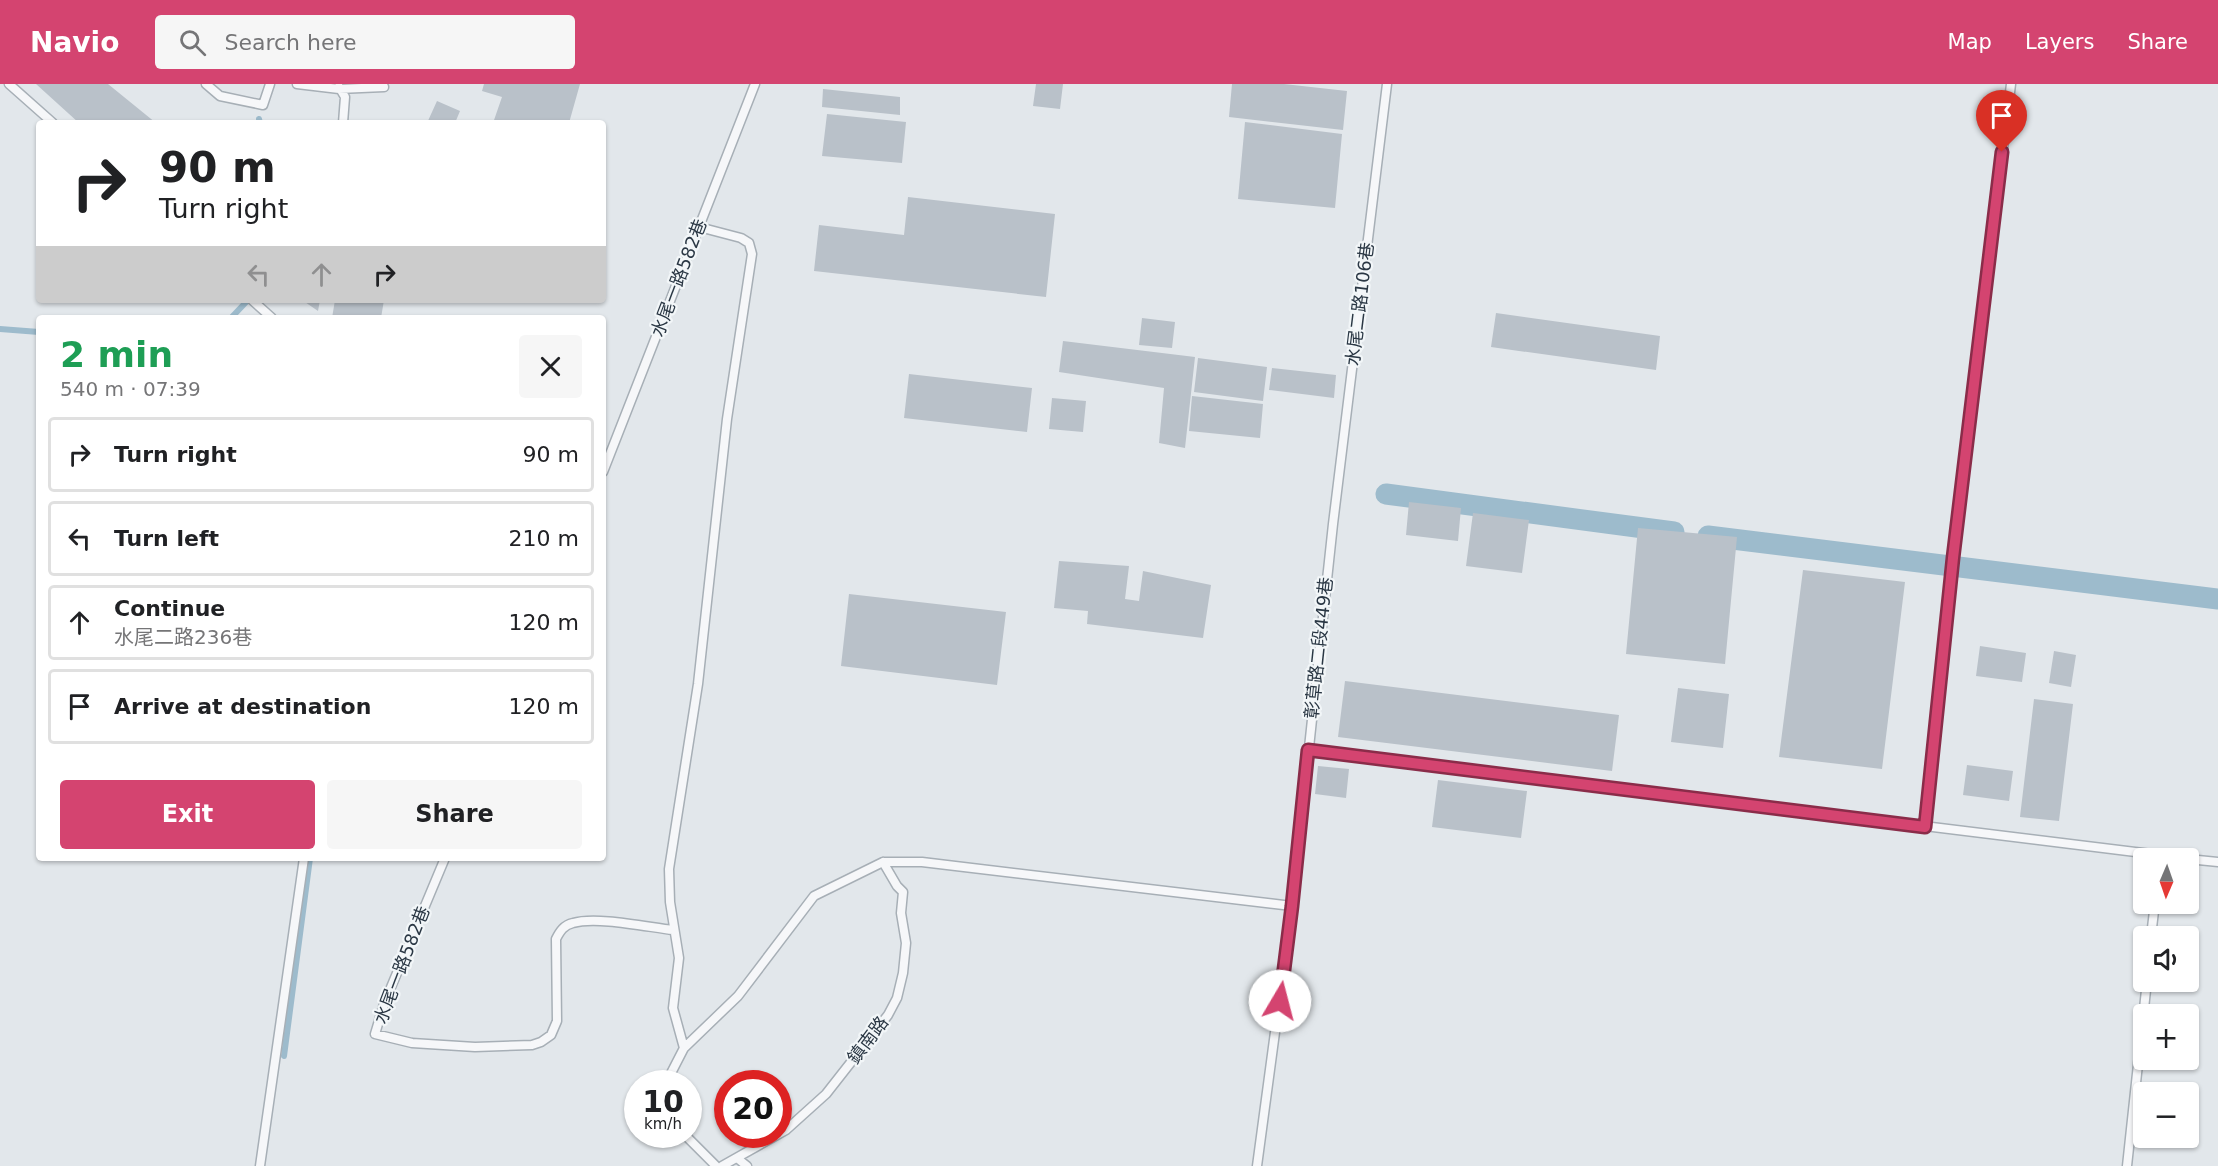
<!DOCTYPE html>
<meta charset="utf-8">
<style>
:root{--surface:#fff;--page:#f6f6f6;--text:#202124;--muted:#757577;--line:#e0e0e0;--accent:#d44470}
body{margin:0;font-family:"DejaVu Sans","Noto Sans TC",sans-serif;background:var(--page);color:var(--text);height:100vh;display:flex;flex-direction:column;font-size:22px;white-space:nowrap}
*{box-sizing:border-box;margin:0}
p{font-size:20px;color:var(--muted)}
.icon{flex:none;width:33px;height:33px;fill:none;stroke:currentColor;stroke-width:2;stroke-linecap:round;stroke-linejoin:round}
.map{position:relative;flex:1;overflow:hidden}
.drawer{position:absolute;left:36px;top:231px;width:570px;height:546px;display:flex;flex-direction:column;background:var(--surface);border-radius:6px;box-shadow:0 2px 4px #0004}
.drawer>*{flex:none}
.banner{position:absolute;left:36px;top:36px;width:570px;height:183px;border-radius:6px;box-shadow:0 2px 4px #0004;background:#fff;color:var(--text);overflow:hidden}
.needle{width:39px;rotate:182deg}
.tools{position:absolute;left:2133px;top:764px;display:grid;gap:12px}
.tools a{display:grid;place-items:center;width:66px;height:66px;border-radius:6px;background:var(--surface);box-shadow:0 2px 4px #0004;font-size:30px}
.speed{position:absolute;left:624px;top:986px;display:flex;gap:12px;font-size:30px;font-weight:700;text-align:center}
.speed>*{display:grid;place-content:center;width:78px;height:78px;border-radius:50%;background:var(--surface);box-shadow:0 2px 4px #0004;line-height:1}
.speed small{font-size:15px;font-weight:400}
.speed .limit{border:9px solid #d22;background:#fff;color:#111}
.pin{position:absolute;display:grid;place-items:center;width:51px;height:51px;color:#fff;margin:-62px -26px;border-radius:50% 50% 50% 0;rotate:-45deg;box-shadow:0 0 6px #0007}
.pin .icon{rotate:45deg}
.me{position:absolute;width:66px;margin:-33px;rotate:8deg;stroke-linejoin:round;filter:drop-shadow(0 0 4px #0008)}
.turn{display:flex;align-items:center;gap:21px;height:126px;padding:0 24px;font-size:27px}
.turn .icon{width:78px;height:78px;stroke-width:2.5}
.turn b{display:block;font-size:42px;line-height:51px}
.lanes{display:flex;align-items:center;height:57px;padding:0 24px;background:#0003;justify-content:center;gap:30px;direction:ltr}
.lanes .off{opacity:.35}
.round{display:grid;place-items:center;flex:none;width:63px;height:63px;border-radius:6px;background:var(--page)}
.head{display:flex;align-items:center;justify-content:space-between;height:102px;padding:0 24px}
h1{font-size:36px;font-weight:600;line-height:45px;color:#1e9e55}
.primary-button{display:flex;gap:12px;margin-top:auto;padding:12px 24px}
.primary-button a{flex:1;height:69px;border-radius:6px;background:var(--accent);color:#fff;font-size:24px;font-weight:600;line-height:69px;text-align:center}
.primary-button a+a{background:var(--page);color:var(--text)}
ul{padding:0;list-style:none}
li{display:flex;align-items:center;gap:18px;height:75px;margin:0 12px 9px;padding:0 12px;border:3px solid var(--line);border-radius:6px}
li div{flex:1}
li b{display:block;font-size:22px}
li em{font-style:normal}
header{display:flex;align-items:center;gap:36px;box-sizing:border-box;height:84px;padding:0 30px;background:var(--accent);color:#fff}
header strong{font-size:28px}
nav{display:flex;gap:33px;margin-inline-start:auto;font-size:21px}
.search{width:420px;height:54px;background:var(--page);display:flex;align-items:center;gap:15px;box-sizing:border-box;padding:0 21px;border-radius:6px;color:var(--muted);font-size:22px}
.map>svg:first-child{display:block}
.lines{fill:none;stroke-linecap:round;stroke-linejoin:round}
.stream{stroke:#9dbbcc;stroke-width:6}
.canal{stroke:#9dbbcc;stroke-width:21}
.building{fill:#b9c1c9}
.service-casing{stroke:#a7afb6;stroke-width:11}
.service{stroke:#f6f7f9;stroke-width:8}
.route-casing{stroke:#8a2c49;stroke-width:15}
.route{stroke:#d44470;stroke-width:10}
.labels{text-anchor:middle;stroke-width:4.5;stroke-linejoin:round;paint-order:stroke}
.street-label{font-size:18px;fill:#2a3744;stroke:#f2f6f8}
</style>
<header>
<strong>Navio</strong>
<div class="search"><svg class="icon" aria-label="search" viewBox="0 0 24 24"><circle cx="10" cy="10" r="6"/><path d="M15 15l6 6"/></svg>Search here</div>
<nav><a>Map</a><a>Layers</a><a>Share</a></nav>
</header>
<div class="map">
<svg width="2218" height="1082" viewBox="0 0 2218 1082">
<rect width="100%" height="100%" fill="#e2e7eb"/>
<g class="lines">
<path class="stream" d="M259,35l1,4
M231,234l17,-18
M0,245l39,3
M284,972l26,-198"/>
<path class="canal" d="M1386,410l288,38
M1708,452l510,63"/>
</g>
<path class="building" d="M36,0h72l48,39h-77z
M484,0h96l-11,39h-76l9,-26 -20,-6z
M1036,0h27l-3,25 -27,-3z
M1232,0h52l63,7 -4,39 -114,-13z
M823,5l77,8v18l-78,-8z
M437,17l23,10 -5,12h-28z
M827,30l79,8 -4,41 -80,-7z
M1245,38l97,12 -7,74 -97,-9z
M908,113l147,17 -9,83 -232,-26 5,-46 85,10z
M302,216h18l-2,11z
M335,216h49l-3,18h-49z
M1496,229l164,23 -4,34 -165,-23z
M1142,234l33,4 -3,26 -33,-3z
M1063,257l132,16 -10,91 -26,-5 5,-55 -105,-16z
M1198,274l69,9 -4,34 -69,-9z
M1272,284l64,7 -2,23 -65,-8z
M909,290l123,14 -5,44 -123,-14z
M1192,312l71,8 -3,34 -71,-7z
M1052,314l34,3 -3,31 -34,-3z
M1409,418l52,6 -3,33 -52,-6z
M1473,429l56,7 -7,53 -56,-7z
M1638,444l99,9 -12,127 -99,-10z
M1059,477l70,5 -4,33 14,2 4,-30 68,14 -8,53 -116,-14 1,-13 -34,-3z
M1803,486l102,12 -23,187 -103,-12z
M849,510l157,18 -9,73 -156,-19z
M1980,562l46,7 -4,29 -46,-6z
M2054,567l22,4 -5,32 -22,-4z
M1345,597l274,34 -7,56 -274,-34z
M1678,604l51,6 -6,54 -52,-6z
M2034,615l39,5 -14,117 -39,-4z
M1967,681l46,6 -4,30 -46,-6z
M1318,682l31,3 -3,29 -31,-4z
M1438,696l89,11 -6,47 -89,-11z"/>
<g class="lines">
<g class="service-casing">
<path id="service" d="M9,0l44,39
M206,0l14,12 43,9 7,-21
M297,0l42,5 45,-2
M339,3l6,10 -2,26
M252,216l20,18
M603,388l152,-388
M1308,666l876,108
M1925,743l36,-334 50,-409
M445,774l-61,146 -9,30 37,9 63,4 57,-2 9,-3 10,-7 6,-14 -1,-82c4,-8 8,-14 17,-16 23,-7 74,4 100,7
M2188,775l30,3
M2151,852l4,-33
M684,964l-11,-40 6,-50 -9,-56 -1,-33 29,-185 29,-265 25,-165 -3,-11 -8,-5 -42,-11
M666,999l18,-35 54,-52 76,-100 69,-34h39l370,44
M684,1050l32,32
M737,1074l10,8
M260,1082l44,-308
M722,1082l64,-36 40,-36 62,-79 9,-17 6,-25 3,-30 -5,-30 2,-21 -6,-6 -14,-24
M1257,1082l35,-260 41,-382 54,-440
M2127,1082l20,-185"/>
</g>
<use href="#service" class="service"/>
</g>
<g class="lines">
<g class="route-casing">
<path id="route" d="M1280,917l12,-95 16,-156 617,77 28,-269 49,-406"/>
</g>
<use href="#route" class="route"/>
</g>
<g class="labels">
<g class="street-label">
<text transform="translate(679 194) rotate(-69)" y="6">水尾一路582巷</text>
<text transform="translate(1360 220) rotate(-83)" y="6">水尾二路106巷</text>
<text transform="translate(1319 564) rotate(-84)" y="6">彰草路二段449巷</text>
<text transform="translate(402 881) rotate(-69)" y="6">水尾一路582巷</text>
<text transform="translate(868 956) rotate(-53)" y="6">鎮南路</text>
</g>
</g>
</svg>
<div class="tools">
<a><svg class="needle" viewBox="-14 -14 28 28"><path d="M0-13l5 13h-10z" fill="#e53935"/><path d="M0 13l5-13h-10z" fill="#757577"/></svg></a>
<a><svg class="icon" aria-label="sound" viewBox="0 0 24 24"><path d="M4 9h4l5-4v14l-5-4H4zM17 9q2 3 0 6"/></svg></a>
<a>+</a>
<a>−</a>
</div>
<div class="speed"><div>10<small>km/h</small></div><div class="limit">20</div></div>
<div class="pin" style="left:2002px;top:68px;background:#d93025"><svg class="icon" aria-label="arrive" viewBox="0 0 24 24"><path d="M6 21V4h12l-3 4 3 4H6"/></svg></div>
<svg class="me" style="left:1280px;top:917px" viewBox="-20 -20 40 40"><circle r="19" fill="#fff"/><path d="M0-13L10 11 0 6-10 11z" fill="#d44470"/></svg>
<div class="banner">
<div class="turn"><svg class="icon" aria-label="right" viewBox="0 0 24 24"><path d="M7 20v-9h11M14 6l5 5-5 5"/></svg><div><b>90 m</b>Turn right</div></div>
<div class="lanes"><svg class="icon off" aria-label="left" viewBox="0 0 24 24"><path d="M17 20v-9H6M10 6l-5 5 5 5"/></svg><svg class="icon off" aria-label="ahead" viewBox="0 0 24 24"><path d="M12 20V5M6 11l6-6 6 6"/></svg><svg class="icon" aria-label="right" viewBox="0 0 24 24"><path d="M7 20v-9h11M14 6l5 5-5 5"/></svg></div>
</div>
<section class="drawer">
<div class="head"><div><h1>2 min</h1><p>540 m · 07:39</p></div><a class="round"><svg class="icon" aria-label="close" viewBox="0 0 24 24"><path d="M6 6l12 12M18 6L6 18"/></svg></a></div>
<ul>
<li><svg class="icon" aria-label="right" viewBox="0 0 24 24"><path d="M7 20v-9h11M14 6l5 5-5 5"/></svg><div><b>Turn right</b></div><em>90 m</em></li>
<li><svg class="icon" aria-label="left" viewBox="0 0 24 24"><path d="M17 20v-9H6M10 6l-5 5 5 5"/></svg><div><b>Turn left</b></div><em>210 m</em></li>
<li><svg class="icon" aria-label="ahead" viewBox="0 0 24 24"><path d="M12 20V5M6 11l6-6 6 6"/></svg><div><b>Continue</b><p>水尾二路236巷</p></div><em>120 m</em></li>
<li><svg class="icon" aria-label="arrive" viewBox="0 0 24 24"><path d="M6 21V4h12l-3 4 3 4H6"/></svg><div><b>Arrive at destination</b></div><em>120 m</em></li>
</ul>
<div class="primary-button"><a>Exit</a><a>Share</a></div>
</section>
</div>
